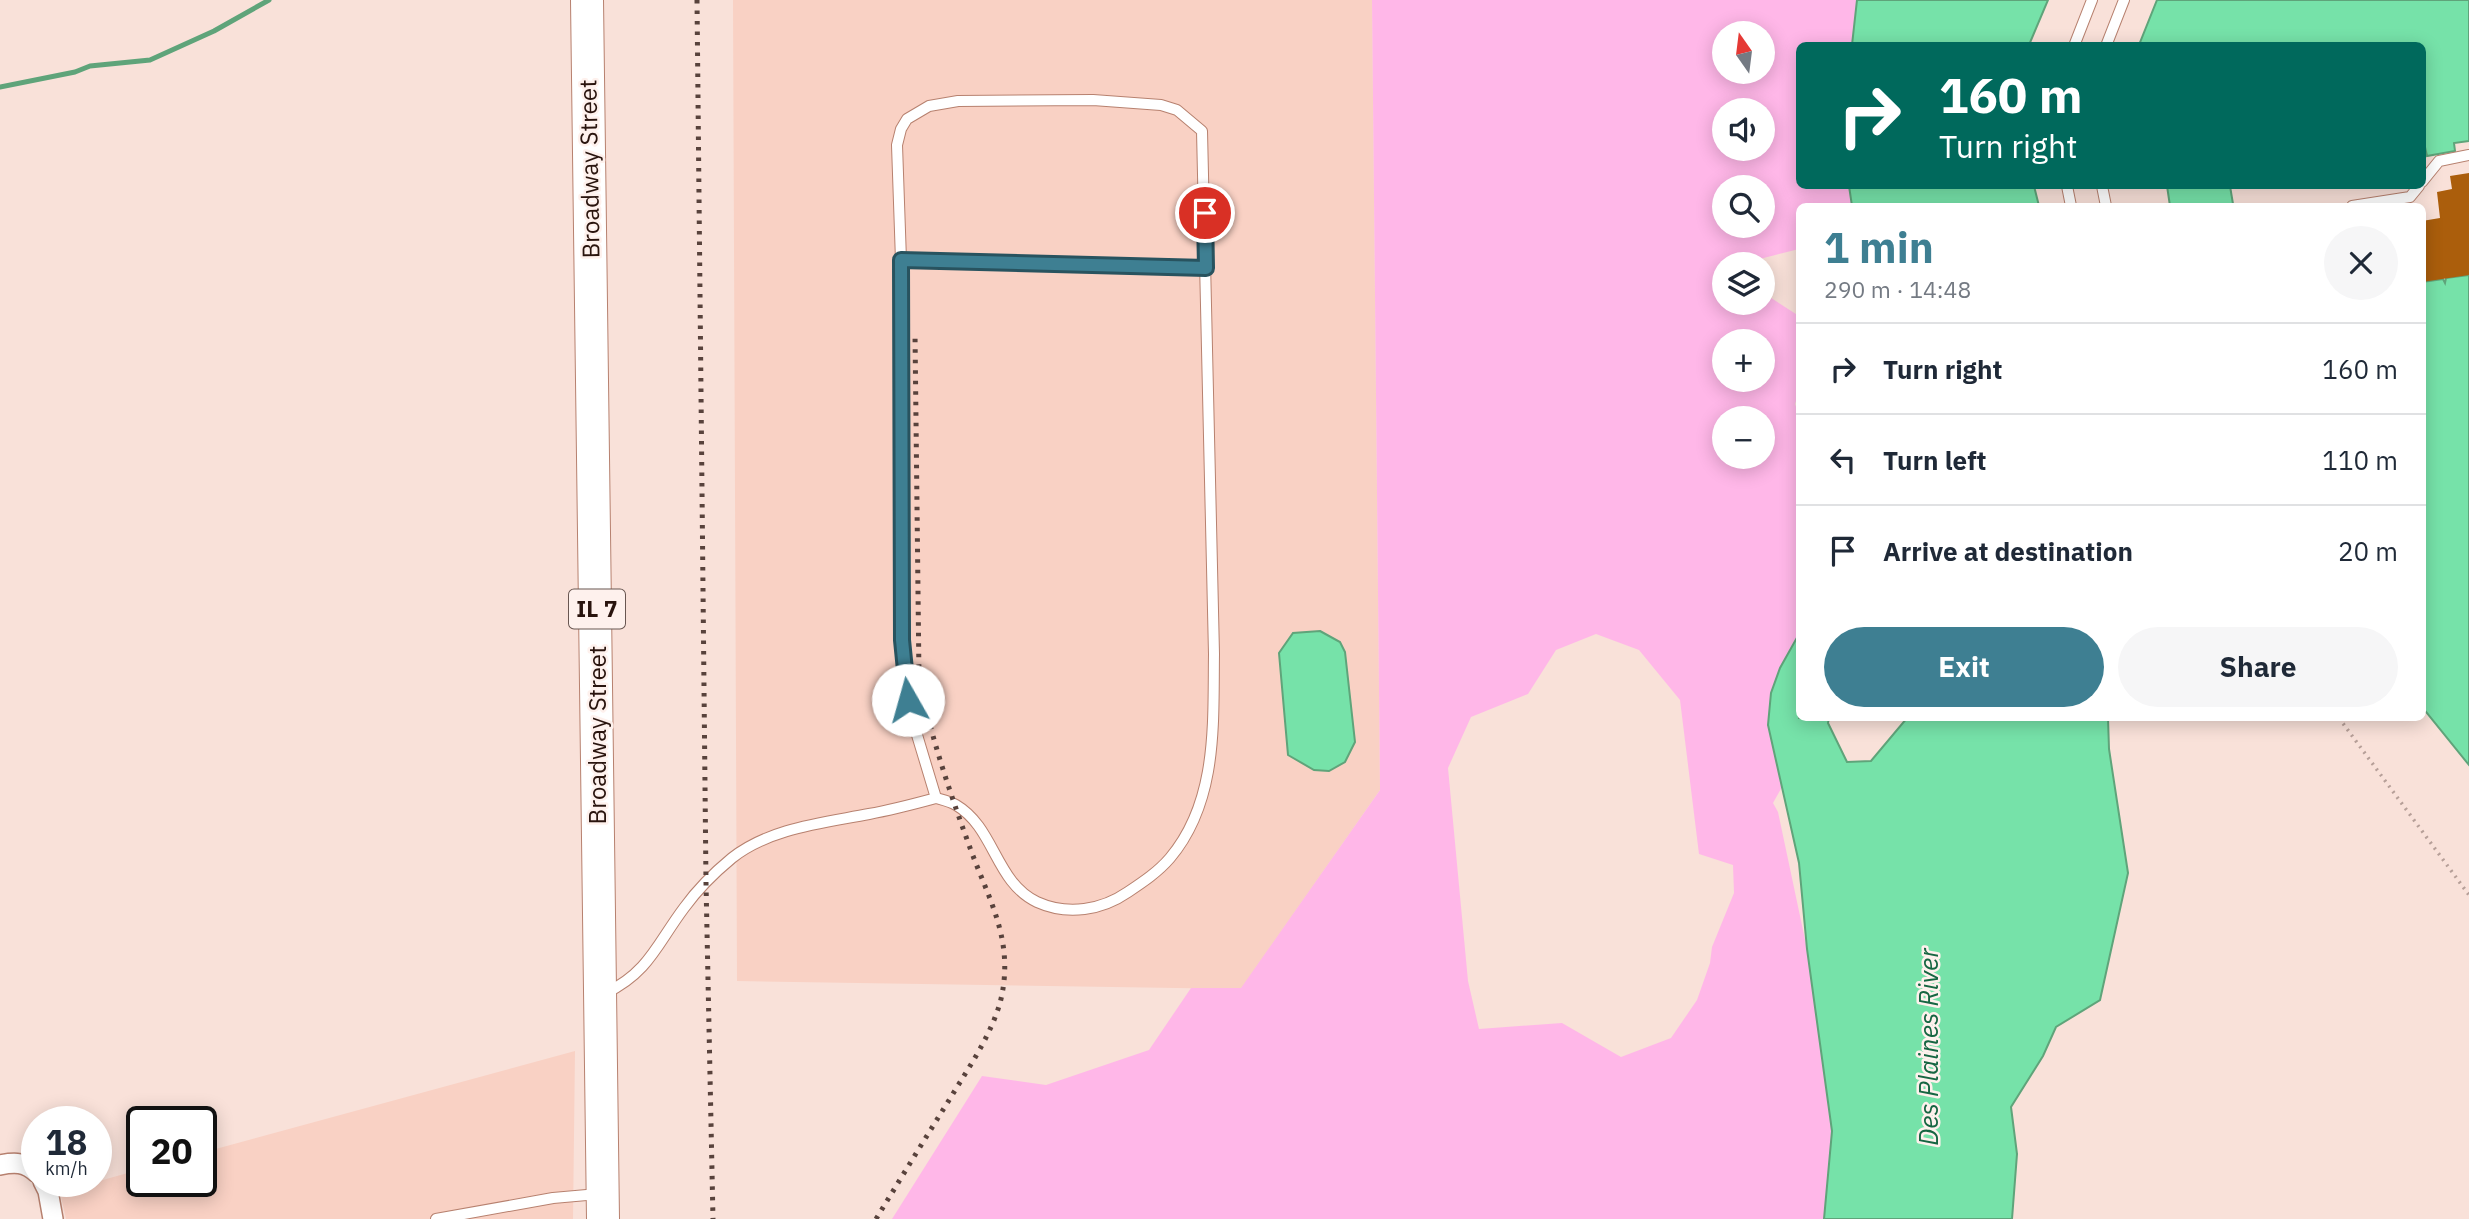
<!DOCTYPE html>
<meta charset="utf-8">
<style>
:root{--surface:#fff;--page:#f6f6f7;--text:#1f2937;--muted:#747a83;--line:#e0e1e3;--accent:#3e7f92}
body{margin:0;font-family:"IBM Plex Sans",sans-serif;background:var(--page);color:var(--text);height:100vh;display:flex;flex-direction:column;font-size:26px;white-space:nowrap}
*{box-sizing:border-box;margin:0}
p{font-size:23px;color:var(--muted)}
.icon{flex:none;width:38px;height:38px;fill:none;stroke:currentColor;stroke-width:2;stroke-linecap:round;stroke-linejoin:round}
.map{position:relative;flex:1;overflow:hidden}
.side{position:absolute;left:1796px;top:203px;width:630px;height:518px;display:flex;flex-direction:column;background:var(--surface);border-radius:10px;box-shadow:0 4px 18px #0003}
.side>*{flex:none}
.hud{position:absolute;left:1796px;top:42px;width:630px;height:147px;border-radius:10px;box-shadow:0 4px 18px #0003;background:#00695c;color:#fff;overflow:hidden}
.needle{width:46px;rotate:346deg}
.tools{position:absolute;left:1712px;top:21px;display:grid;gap:14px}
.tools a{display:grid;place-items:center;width:63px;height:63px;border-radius:50%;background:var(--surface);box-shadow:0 4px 18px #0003;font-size:35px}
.speed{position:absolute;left:21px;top:1106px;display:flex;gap:14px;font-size:35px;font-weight:700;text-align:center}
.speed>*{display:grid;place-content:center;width:91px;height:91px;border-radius:50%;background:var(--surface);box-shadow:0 4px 18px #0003;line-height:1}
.speed small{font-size:18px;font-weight:400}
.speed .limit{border:4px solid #111;border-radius:10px;background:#fff;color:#111}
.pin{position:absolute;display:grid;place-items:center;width:60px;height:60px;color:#fff;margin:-30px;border:4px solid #fff;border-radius:50%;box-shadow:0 2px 7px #0007}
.me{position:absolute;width:77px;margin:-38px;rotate:353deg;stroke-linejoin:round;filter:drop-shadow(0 0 5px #0008)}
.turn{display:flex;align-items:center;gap:24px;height:147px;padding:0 28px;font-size:32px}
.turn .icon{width:91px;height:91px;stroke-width:2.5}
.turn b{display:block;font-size:49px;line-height:60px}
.round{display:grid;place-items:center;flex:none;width:74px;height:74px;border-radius:37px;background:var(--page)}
.headline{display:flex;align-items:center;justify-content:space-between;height:119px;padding:0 28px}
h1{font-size:42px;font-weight:700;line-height:52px;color:var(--accent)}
.primary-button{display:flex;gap:14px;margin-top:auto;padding:14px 28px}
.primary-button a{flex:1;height:80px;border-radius:42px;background:var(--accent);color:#fff;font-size:28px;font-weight:700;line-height:80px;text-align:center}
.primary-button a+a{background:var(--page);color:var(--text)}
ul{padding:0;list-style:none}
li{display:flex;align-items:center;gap:21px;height:91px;padding:0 28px;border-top:2px solid var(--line)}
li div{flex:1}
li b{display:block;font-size:26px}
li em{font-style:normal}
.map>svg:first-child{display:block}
.built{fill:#f9d1c4}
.green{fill:#ffb7e8;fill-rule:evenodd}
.water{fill:#76e2a9;stroke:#5fa47a;stroke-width:2}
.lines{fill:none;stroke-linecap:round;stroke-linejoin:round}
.stream{stroke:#5fa47a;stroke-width:5}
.building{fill:#ab5e0c}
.lane-casing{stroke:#b7816f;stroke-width:12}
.street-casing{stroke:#b7816f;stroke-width:22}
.primary-casing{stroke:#b7816f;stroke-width:34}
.path{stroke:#b69f98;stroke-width:3.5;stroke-dasharray:2 5;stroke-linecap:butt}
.lane{stroke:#fff;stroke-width:10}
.street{stroke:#fff;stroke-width:19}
.primary{stroke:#fff;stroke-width:32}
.rail{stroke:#58423c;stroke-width:5;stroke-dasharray:3.5 7;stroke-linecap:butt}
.route-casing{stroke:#28535f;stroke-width:18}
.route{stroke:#3e7f92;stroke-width:12}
.labels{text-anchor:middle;stroke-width:5;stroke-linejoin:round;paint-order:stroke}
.shield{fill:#fef1ed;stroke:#695651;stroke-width:2}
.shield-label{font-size:23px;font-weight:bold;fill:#29140e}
.street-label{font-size:24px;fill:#29140e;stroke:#fef1ed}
.water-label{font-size:26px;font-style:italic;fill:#166642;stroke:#fef1ed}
</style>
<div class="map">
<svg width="2469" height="1219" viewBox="0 0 2469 1219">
<rect width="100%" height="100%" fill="#f9e1d9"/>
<path class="built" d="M733,0h639l8,790 -139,199 -504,-8z
M575,1051l-2,168h-507l-6,-27 82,-23v12h59v-28z"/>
<path class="green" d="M1372,0h485l-5,45 -53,1v140h50l3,20h-53v43l-59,15h-16v39h38v-11l37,24v76l-4,12 4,10v220l-19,34 -9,25 -3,32 14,62 -9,16 5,9 29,137 25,182 -8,88h-932l90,-143 64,9 103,-35 42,-62h50l139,-198zM1724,33h38v39h-38zM1724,110h38v39h-38zM1724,187h38v39h-38zM1724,341h38v39h-38zM1724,418h38v39h-38zM1596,634l43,16 41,50 19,154 34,11 1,28 -22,54 -2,16 -13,37 -26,38 -50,19 -59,-34 -83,6 -11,-48 -20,-213 23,-51 57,-23 28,-44z"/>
<path class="water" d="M1857,0h191l-19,45h-177z
M2157,0h312v141l-15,2 1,8 -28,5 -2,-9 -3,1v3v-105l-283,-1z
M1849,186h185l5,20h-187z
M2167,186h63l3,18 -16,2h-47z
M2469,275v490l-47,-58v-425l21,-3 2,4 1,-5z
M1320,631l20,11 5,10 10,90 -10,20 -16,9 -15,-1 -26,-15 -9,-102 14,-20z
M1799,634v84h30l-1,5 19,39 24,-1 36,-43h201l1,31 19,124 -28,127 -44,27 -13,29 -32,51 6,47 -5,65h-188l8,-88 -25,-182 -8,-86 -31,-138 3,-32 9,-25z"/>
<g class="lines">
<path class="stream" d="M0,87l75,-15 15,-6 60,-6 64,-29 55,-31"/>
</g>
<path class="building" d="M2469,173v102l-47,7v-61l18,-3 -3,-26 15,-3 -2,-13z"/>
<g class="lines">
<g class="lane-casing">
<path id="lane" d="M2074,46l18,-46
M2106,46l18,-46
M2422,182l17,-21 30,-6
M2067,186l4,20
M2102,186l4,20
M2352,206l58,-9 9,-11
M901,260l305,8
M606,993c43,-21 51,-49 78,-85 13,-18 31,-36 48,-50 38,-30 91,-35 137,-44 22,-4 45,-10 67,-16l-25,-83 -6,-30 -3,-45 -1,-380 -4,-115 4,-16 6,-10 22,-13 29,-5 135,-1 68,5 16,5 25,21 12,523c-1,70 4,147 -44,204 -12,14 -27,24 -42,34 -26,18 -60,24 -91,10 -42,-20 -42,-74 -81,-97 -5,-3 -13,-5 -20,-7
M436,1219l117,-21 45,-4"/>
</g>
<g class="street-casing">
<path id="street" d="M0,1165c15,-3 25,-3 37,8
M43,1181l5,10 5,28"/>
</g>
<g class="primary-casing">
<path id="primary" d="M587,0l16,1219"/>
</g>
<path class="path" d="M2339,718l130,177"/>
<use href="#lane" class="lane"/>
<use href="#street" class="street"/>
<use href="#primary" class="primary"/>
<path class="rail" d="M697,0l9,883 7,336
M876,1219c25,-41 50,-82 75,-122 18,-30 39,-60 49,-94 16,-62 -12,-104 -31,-158 -20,-55 -39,-111 -50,-168l-4,-343"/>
</g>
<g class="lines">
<g class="route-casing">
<path id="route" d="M908,700l-6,-60 -1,-380 305,8 -1,-55"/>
</g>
<use href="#route" class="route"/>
</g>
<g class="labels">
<rect class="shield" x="569" y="589.5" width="56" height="39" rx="5"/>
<g class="shield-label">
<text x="597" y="617">IL 7</text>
</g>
<g class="street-label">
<text transform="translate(590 169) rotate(-91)" y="8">Broadway Street</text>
<text transform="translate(598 735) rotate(-90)" y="8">Broadway Street</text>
</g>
<g class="water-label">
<text transform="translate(1929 1047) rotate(-90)" y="9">Des Plaines River</text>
</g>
</g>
</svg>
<div class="tools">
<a><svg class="needle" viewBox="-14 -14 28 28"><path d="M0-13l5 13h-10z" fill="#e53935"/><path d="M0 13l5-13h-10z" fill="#747a83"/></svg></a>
<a><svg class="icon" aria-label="sound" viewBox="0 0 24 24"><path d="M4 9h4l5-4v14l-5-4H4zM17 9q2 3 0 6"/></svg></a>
<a><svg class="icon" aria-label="search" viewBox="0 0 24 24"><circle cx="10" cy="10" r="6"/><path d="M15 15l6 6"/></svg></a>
<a><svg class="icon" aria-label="layers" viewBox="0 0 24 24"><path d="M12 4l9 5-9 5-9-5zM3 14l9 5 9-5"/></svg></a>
<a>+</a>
<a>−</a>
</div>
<div class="speed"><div>18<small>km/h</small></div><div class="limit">20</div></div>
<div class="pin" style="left:1205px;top:213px;background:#d93025"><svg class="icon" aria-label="arrive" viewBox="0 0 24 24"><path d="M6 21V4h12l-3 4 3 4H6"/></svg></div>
<svg class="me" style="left:908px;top:700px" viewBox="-20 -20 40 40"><circle r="19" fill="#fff"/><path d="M0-13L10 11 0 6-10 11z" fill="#3e7f92"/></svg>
<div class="hud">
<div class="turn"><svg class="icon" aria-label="right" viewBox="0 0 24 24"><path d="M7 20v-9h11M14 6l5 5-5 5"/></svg><div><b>160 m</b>Turn right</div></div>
</div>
<section class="side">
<div class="headline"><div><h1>1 min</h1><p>290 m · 14:48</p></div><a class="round"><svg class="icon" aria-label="close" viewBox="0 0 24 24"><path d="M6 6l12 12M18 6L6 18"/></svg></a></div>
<ul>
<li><svg class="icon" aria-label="right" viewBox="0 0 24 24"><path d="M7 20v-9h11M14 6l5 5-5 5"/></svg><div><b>Turn right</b></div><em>160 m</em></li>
<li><svg class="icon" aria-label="left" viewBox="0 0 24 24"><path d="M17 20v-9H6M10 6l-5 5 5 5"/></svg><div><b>Turn left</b></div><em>110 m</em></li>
<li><svg class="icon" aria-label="arrive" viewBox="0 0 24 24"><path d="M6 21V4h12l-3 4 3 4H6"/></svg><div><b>Arrive at destination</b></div><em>20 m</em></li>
</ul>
<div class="primary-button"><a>Exit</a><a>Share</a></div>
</section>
</div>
